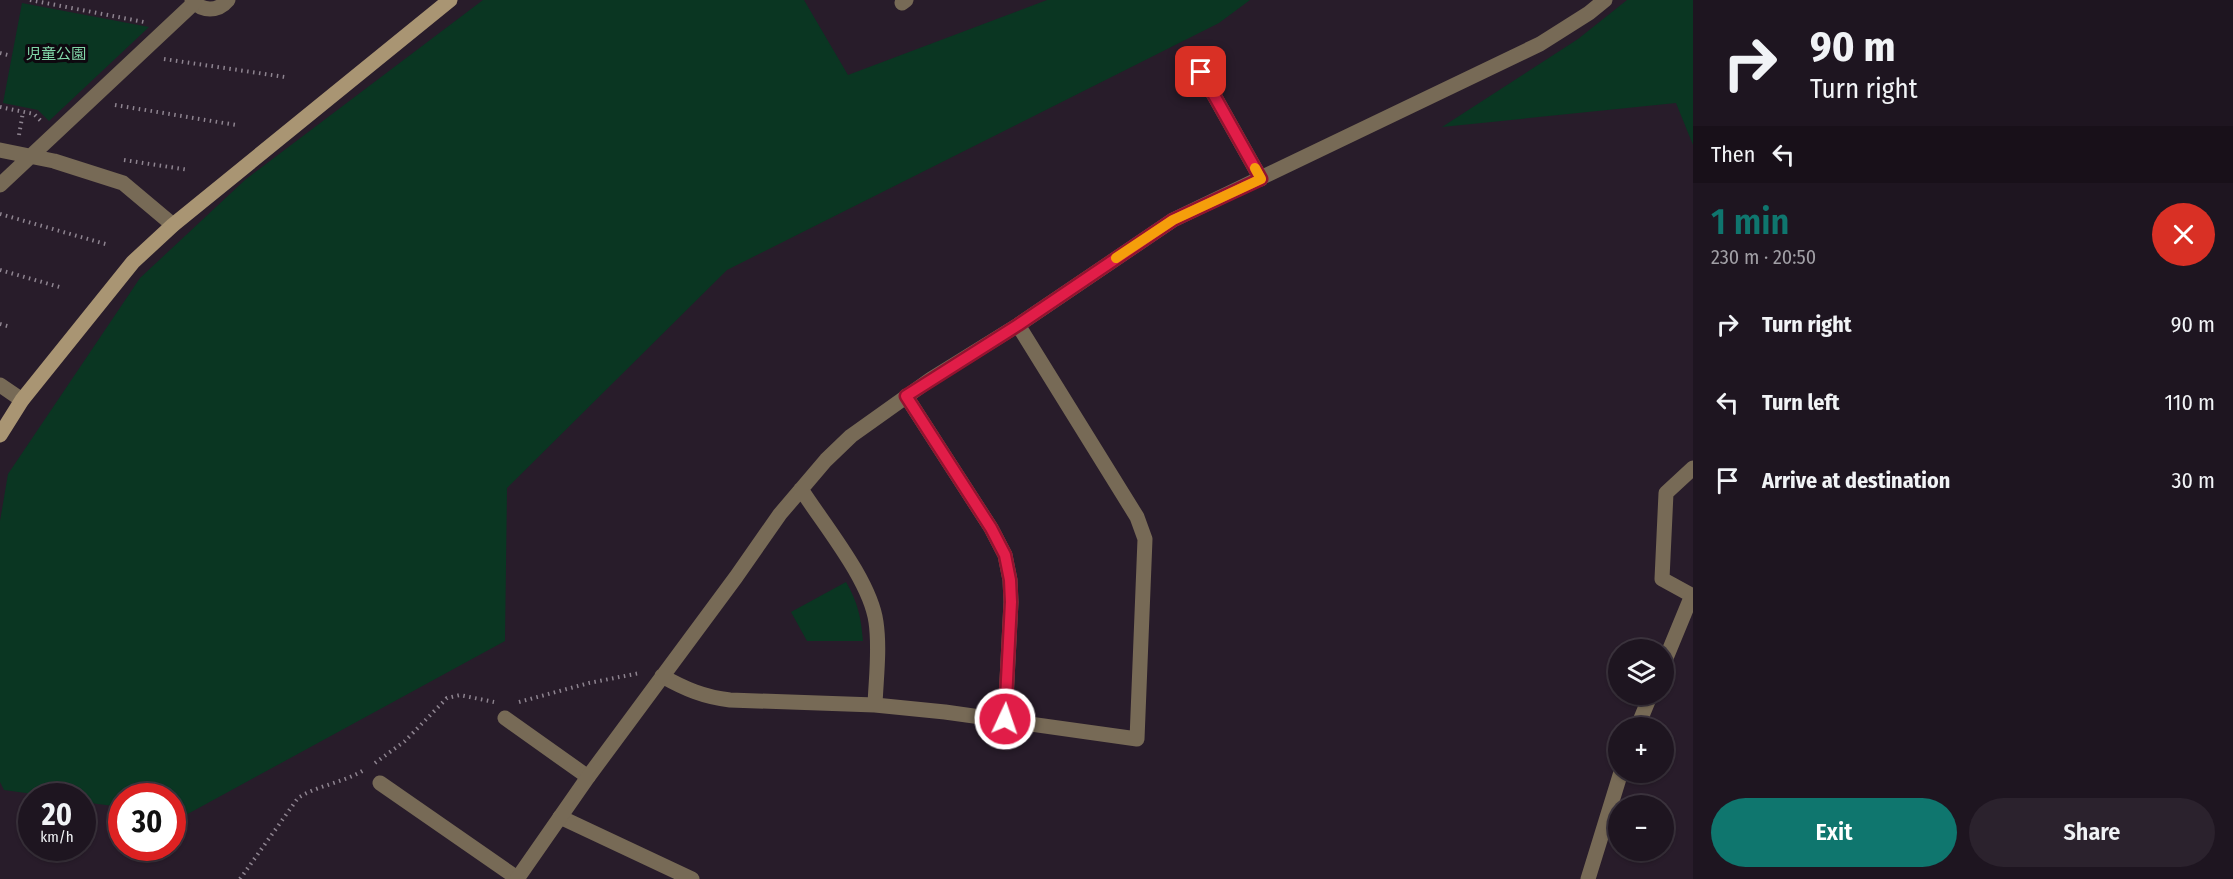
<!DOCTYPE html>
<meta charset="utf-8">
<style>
:root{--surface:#1e1520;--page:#2b222d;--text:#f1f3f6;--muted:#a19fa5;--line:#3c343e;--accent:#0f766e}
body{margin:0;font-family:"Fira Sans Condensed","Noto Sans JP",sans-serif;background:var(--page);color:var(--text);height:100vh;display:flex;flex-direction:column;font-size:22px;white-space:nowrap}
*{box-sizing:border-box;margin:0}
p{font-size:20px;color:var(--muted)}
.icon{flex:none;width:33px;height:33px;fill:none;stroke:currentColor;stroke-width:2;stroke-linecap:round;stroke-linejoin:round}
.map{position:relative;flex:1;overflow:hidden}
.panel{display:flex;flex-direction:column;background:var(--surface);width:540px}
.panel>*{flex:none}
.top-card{background:#1e1520;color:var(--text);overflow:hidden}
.fabs{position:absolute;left:1608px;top:639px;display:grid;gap:12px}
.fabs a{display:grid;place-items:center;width:66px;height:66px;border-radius:50%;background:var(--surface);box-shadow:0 2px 4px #0004,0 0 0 2px var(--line);font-size:30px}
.speed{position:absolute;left:18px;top:783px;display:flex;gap:12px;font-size:30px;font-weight:700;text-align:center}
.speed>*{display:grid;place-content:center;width:78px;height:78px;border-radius:50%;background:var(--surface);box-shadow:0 2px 4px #0004,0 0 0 2px var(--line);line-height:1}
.speed small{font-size:15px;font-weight:400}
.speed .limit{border:9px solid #d22;background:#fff;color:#111}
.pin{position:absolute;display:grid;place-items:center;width:51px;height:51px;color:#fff;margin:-26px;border-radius:12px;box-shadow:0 3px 9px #0006}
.me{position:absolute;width:66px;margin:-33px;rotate:3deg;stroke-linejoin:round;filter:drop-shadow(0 0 4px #0008)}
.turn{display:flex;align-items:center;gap:21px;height:126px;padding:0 18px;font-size:27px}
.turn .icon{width:78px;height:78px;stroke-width:2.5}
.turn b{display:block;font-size:42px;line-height:51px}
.then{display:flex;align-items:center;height:57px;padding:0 18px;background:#0003;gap:12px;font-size:22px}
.round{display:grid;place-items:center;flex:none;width:63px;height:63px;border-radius:32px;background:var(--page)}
.headline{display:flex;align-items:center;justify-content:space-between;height:102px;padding:0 18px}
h1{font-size:36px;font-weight:600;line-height:45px;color:var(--accent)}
.primary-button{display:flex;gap:12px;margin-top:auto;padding:12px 18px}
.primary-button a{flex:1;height:69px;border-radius:36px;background:var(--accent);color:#fff;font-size:24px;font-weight:600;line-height:69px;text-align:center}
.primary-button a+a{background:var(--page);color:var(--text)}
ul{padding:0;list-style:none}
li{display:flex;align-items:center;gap:18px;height:78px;padding:0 18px}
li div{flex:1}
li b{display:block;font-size:22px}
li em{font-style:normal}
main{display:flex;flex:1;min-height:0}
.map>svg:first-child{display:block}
.green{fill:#0a3622}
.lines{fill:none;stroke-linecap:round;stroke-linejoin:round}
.path{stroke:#8e8490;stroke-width:4;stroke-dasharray:1.5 4.5;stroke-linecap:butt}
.lane{stroke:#776a56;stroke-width:15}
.street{stroke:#776a56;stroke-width:15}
.secondary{stroke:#a99573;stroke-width:15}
.route-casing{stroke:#92132f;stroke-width:15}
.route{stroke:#e11d48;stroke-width:10}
.slow{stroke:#f59e0b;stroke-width:10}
.labels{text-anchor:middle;stroke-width:6;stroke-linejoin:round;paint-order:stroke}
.park-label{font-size:15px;fill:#82d7a8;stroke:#0e080f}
</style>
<main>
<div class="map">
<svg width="1693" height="879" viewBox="0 0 1693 879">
<rect width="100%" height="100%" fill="#281c2a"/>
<path class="green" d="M483,0h321l44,75 199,-75h203l-31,23 -492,247 -220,218 -2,153 -321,175 -11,-1 -1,-19h-50l-1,11 -38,-5 -1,-6h-34l-44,-6 -4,-8v-261l8,-47 132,-196 106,-99z
M1627,0h66v145l-17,-42 -234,24 136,-88z
M22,3l127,24 -100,94 -11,-11 -35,-7z
M846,582c12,21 15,35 17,59h-56l-16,-29z"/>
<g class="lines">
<path class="path" d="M30,0l114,22
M0,53l8,2
M164,59l121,18
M115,105l121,20
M0,107l34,7 7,7
M19,135l4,-23
M124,160l65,10
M0,214l109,31
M0,270l63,18
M0,324l11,3
M519,702l70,-19 51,-10
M375,763l30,-22 42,-43 13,-3 34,7
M240,879l58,-81c20,-13 45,-15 66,-28"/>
<path class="lane" d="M192,0c10,12 26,12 36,0
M505,718l83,59
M380,783l137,95
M560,817l132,62"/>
<path class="street" d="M902,3l4,-3
M1201,72l60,107
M0,150l54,11 69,22 50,42
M0,185l194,-182
M0,385l22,15
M906,396l85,132 14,27 5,25 1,22 -6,117
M1693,468l-27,25 -4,86 31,17
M801,489c23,36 69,91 75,133 4,27 0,56 -1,83
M1664,663l28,-68
M662,676c23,13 42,21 68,24l145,5 70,7 192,27 8,-200 -8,-22 -119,-192
M1637,728l14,-34
M517,879l71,-102 148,-200 44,-63 46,-54 25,-24 80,-57 87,-54 155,-105 367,-176 49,-31 16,-13
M1588,879l33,-107"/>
<path class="secondary" d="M0,435l22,-35 111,-138 40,-37 277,-225"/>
</g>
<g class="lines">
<g class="route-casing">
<path id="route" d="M1005,719l6,-117 -1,-22 -5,-25 -14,-27 -85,-132 112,-71 155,-105 88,-41 -60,-107"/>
</g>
<use href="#route" class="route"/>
<path class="slow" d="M1116,258l57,-38 88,-41 -6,-11"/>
</g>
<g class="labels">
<g class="park-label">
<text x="56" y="59">児童公園</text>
</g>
</g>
</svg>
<div class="fabs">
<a><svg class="icon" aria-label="layers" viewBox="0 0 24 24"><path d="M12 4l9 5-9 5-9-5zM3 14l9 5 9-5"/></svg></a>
<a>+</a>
<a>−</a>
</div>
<div class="speed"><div>20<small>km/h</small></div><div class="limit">30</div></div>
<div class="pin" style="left:1201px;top:72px;background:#d93025"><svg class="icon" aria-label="arrive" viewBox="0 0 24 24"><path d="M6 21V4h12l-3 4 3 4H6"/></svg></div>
<svg class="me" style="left:1005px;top:719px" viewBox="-20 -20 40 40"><circle r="17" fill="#e11d48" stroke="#fff" stroke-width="3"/><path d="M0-11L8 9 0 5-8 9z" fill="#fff"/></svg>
</div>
<section class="panel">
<div class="top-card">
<div class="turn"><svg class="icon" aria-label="right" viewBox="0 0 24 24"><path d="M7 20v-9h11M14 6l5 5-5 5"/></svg><div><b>90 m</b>Turn right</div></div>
<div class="then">Then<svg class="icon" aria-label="left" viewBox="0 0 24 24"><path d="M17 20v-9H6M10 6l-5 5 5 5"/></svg></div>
</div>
<div class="headline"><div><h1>1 min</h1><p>230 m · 20:50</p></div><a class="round" style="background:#d93025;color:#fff"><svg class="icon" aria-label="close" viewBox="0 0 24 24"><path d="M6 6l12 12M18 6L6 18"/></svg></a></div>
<ul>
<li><svg class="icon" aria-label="right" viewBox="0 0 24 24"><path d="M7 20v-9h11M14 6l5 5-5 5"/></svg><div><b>Turn right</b></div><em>90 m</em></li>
<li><svg class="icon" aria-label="left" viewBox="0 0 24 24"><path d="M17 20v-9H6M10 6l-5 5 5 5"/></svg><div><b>Turn left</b></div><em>110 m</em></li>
<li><svg class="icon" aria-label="arrive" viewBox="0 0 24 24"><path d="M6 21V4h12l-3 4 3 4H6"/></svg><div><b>Arrive at destination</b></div><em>30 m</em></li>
</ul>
<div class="primary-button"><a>Exit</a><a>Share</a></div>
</section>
</main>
